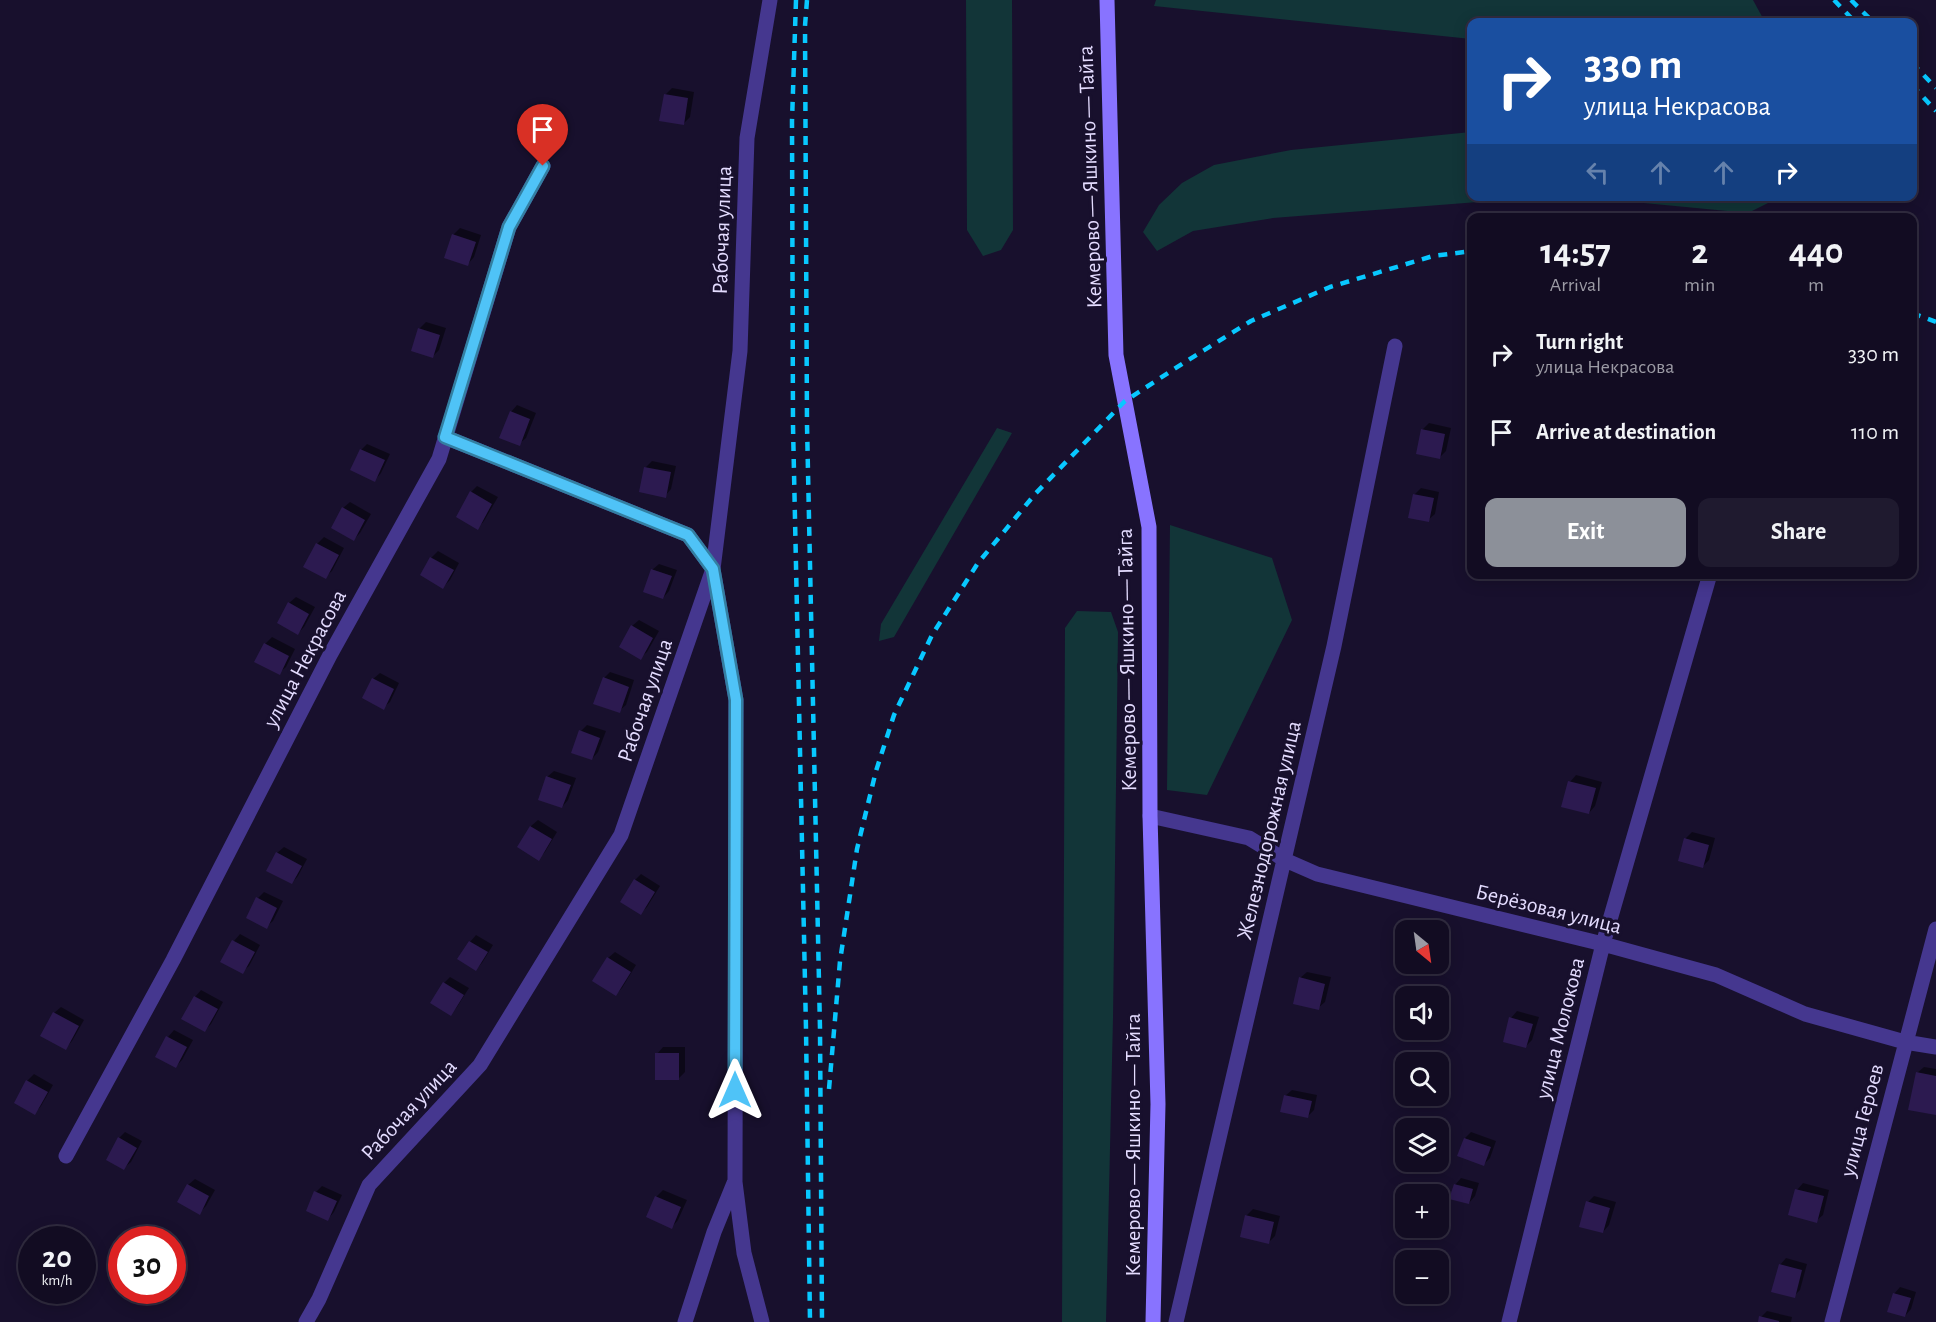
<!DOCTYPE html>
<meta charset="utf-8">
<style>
:root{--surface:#120c22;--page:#1f1a2f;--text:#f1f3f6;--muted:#9c9ba5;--line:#312c40;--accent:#8c9099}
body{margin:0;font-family:"Alegreya Sans",sans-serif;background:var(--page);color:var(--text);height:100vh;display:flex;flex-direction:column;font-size:22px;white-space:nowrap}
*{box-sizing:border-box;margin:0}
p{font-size:20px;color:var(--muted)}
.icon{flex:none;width:33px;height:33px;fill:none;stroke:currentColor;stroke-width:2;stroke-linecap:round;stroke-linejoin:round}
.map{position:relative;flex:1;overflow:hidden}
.sheet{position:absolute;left:1467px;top:213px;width:450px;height:366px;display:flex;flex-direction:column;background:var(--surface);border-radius:12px;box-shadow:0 3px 15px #0003,0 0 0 2px var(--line)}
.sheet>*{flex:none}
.guide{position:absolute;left:1467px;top:18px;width:450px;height:183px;border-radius:12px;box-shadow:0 3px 15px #0003,0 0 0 2px var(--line);background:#1a4fa0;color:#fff;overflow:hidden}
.needle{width:39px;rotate:151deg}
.fabs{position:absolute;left:1395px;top:920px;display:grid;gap:12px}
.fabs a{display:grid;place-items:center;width:54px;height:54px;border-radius:12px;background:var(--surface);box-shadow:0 3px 15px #0003,0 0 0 2px var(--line);font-size:30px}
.speed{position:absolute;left:18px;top:1226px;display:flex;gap:12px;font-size:30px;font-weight:700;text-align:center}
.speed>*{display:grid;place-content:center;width:78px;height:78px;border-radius:50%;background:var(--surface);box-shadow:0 3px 15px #0003,0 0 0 2px var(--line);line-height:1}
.speed small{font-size:15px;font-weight:400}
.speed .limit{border:9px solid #d22;background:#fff;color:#111}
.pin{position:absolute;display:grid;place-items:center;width:51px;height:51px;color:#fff;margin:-62px -26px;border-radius:50% 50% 50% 0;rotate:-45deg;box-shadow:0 0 6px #0007}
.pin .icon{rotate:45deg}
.me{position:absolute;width:66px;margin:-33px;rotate:0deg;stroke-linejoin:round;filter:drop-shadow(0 0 4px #0008)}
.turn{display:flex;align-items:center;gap:21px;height:126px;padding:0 18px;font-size:27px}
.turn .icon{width:78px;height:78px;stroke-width:2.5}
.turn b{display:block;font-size:42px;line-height:51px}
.lanes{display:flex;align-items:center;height:57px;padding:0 18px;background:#0003;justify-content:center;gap:30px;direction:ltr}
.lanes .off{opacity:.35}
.eta{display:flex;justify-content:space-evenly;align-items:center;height:102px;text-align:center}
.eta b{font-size:36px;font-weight:700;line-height:42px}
.primary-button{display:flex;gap:12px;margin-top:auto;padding:12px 18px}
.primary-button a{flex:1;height:69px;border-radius:12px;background:var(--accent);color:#fff;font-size:24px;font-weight:700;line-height:69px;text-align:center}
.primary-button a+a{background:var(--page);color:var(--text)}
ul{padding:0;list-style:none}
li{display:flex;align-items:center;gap:18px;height:78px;padding:0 18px}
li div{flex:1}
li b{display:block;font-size:22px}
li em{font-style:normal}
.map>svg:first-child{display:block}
.green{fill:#123538}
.shadow{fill:#0007}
.building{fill:#2c1a50}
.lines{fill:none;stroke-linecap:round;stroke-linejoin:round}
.street{stroke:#45378f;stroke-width:15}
.secondary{stroke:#8873ff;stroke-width:15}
.rail{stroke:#08c8ff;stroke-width:4.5;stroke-dasharray:9 8;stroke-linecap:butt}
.route-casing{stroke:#337fa1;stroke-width:15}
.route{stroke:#4fc3f7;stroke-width:10}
.labels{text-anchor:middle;stroke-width:6;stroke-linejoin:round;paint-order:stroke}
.street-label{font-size:22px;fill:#e4dcff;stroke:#18102d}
</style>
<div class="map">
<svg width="1936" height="1322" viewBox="0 0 1936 1322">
<rect width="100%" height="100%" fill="#18102d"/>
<path class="green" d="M966,0h46l1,230 -12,20 -18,6 -16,-26z
M1156,0h597l12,22h-293l-1,17 -317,-33z
M1471,132l1,64 69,1 -268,21 -80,13 -36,20 -14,-19 16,-27 23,-22 32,-18 77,-15z
M1581,197l199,-1v1l-32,16z
M997,428l15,5 -118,204 -15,4 2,-17z
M1170,525l102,33 20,62 -85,175 -40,-5z
M1077,611l34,1 7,20 -5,386 -7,304h-44l3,-694z"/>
<path class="shadow" d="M672,88l22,4 -4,25 -7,7 -18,-29z
M460,228l21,7 -7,22 -6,7 -15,-29z
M426,322l20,6 -7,22 -6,6 -14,-27z
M517,405l19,8 -10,25 -7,6 -8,-32z
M1429,423l22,5 -5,23 -6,6 -18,-27z
M367,444l23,10 -9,19 -6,7 -14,-30z
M652,461l24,5 -5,23 -6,7 -19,-29z
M477,486l21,11 -14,24 -6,7 -7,-36z
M1421,488l18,4 -4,22 -7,6 -14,-25z
M350,502l21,12 -11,19 -6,6 -11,-31z
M324,537l20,11 -12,23 -7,6 -20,-11 12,-22z
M438,551l21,12 -9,17 -7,7 -21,-12 9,-17z
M659,564l18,6 -8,21 -6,7 -11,-28z
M296,597l19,10 -11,20 -6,6 -9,-30z
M639,620l20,11 -12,21 -7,6 -8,-32z
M272,637l23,12 -9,18 -7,6 -14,-29z
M610,672l24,8 -8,25 -7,6 -15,-33z
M380,673l19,10 -9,19 -7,6 -10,-29z
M587,725l19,6 -8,21 -6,7 -11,-28z
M554,771l22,7 -8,22 -6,7 -15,-30z
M1576,775l26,7 -7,24 -6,7 -19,-31z
M538,820l19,12 -12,20 -7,7 -19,-12 12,-21z
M1692,832l23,6 -6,22 -6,6 -23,-6 6,-22z
M284,847l23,12 -9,17 -6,7 -15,-30z
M641,874l19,12 -13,21 -6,6 -6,-33z
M264,892l19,9 -10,20 -7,6 -8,-29z
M240,934l20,11 -11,21 -7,6 -20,-10 12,-21z
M476,935l17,10 -11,18 -6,6 -6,-27z
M615,952l21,13 -14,23 -6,6 -8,-36z
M1307,972l24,5 -6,25 -7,6 -18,-30z
M450,977l19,11 -12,19 -6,7 -7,-31z
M201,990l22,12 -12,22 -6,6 -10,-33z
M61,1007l23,13 -12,21 -6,7 -12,-35z
M1517,1011l22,6 -7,23 -6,6 -15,-28z
M174,1030l19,10 -11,20 -6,6 -19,-10 11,-19z
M663,1047h22v25l-7,7 -21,-25z
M1924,1067l12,2v45l-19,-41z
M34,1074l19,11 -12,21 -6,7 -19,-11 11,-21z
M1292,1090l25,5 -3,15 -6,6 -23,-20z
M125,1132l17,9 -11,21 -7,6 -5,-30z
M1471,1132l25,9 -6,17 -6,6 -19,-26z
M1461,1178l18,5 -4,13 -6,7 -14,-18z
M195,1179l20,11 -9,16 -7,7 -11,-28z
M1803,1183l26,7 -6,25 -7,6 -19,-31z
M322,1186l20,9 -8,17 -6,7 -12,-27z
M663,1190l24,10 -9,20 -6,7 -16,-30z
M1594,1196l22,6 -7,23 -6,7 -15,-30z
M1253,1209l27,7 -5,20 -7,7 -22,-27z
M1786,1258l21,6 -7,26 -6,6 -14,-31z
M1900,1287l16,5 -5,17 -6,7 -11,-22z
M1767,1311l25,6 -1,5h-31l1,-5z"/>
<path class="building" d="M664,94l24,4 -4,27 -25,-4z
M452,234l24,8 -8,24 -24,-8z
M418,328l22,7 -7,23 -22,-7z
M510,411l20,8 -10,27 -21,-8z
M1421,429l24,5 -5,25 -24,-5z
M360,449l25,11 -10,22 -25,-12z
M644,467l27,5 -5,26 -27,-6z
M470,491l22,13 -14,26 -22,-13z
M1413,494l21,4 -5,24 -21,-4z
M342,507l23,13 -11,21 -23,-13z
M316,543l23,12 -13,24 -23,-12z
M430,557l24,13 -11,19 -23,-14z
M651,569l21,7 -9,23 -20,-7z
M288,602l21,12 -11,21 -21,-12z
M631,625l22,13 -12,22 -22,-13z
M264,643l25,13 -9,19 -26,-13z
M603,677l26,10 -9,26 -27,-9z
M372,678l22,11 -10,21 -22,-12z
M579,730l21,8 -8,22 -21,-7z
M546,776l25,9 -9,23 -24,-8z
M1568,781l28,7 -7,26 -28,-7z
M530,826l22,13 -13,22 -22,-14z
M1684,838l25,7 -6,23 -25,-7z
M276,852l26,14 -10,18 -26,-13z
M634,879l21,13 -14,23 -21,-13z
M256,897l21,11 -10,21 -21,-11z
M232,940l23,12 -12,22 -23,-12z
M469,941l19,11 -12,19 -19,-12z
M607,957l24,15 -15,24 -24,-15z
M1299,977l26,7 -6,26 -26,-6z
M443,982l21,13 -13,21 -21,-13z
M194,996l24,13 -13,23 -24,-13z
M53,1012l26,14 -13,24 -26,-14z
M1509,1017l24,7 -7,24 -23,-6z
M166,1036l21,11 -11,21 -21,-11z
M655,1053h24v27h-24z
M1916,1072l20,4v39l-28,-5z
M26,1080l22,12 -13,23 -21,-12z
M1284,1095l28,6 -4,17 -28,-6z
M118,1137l19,11 -13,22 -18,-10z
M1464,1138l27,9 -7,19 -27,-10z
M187,1184l22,12 -9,19 -23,-13z
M1454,1184l19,5 -4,15 -20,-5z
M1795,1189l29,7 -7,27 -29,-8z
M314,1191l23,10 -9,20 -22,-10z
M655,1196l26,11 -9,22 -26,-12z
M1586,1201l24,7 -7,25 -24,-6z
M1245,1215l29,7 -5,22 -29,-7z
M1779,1264l23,6 -7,28 -24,-6z
M1893,1293l18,5 -6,19 -18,-5z
M1759,1316l20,5v1h-21z"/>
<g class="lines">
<path class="street" d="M445,437l243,98 25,34 23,131 -1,482 9,71 18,69
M1150,816l99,22 36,22 32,14 286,70 113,31 89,39 100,28 31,5
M66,1156l107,-196 157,-305 109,-196 70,-232 34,-61
M306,1322l13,-23 50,-114 111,-120 141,-230 92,-266 27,-218 7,-213 23,-138
M685,1322l29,-90 20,-49
M1176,1322l158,-676 61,-300
M1509,1322l94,-378 107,-370
M1832,1322l104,-393"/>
<path class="secondary" d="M1107,0l9,355 33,172 1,289 8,288 -5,218"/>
<path class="rail" d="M796,0l-4,121 1,305 13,603 4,293
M807,0l-2,26 2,399 13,604 2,293
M1834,0l21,22
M1851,0l22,22
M1912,63l24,25
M1912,85l24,26
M1912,313l24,9
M829,1089l11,-128 17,-112 19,-78 18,-56 38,-80 46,-72 58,-70 89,-92 60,-39 66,-41 79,-34 103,-31 39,-5"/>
</g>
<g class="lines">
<g class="route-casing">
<path id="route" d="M543,166l-34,61 -64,210 243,98 25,34 23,131 -1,390"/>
</g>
<use href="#route" class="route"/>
</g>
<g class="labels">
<g class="street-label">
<text transform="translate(1089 177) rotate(-92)" y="8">Кемерово — Яшкино — Тайга</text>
<text transform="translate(721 230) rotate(-88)" y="8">Рабочая улица</text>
<text transform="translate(304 658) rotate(-62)" y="8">улица Некрасова</text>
<text transform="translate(1126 660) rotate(-91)" y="8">Кемерово — Яшкино — Тайга</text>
<text transform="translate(644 700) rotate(-71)" y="8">Рабочая улица</text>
<text transform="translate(1268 830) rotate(-77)" y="8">Железнодорожная улица</text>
<text transform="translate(1549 908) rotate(14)" y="8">Берёзовая улица</text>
<text transform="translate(1559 1028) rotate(-76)" y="8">улица Молокова</text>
<text transform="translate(408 1109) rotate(-47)" y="8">Рабочая улица</text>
<text transform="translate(1861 1120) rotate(-75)" y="8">улица Героев</text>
<text transform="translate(1132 1145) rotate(-90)" y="8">Кемерово — Яшкино — Тайга</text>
</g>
</g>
</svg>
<div class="fabs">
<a><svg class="needle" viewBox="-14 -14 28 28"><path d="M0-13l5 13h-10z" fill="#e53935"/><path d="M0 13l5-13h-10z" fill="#9c9ba5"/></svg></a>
<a><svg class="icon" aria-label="sound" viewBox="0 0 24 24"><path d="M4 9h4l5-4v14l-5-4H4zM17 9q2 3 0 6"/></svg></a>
<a><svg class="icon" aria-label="search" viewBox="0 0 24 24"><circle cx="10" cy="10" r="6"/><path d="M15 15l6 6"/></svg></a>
<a><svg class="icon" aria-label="layers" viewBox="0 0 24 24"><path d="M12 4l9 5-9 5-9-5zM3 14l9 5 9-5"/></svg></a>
<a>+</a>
<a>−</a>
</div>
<div class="speed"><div>20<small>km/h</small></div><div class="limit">30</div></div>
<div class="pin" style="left:543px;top:166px;background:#d93025"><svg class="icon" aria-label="arrive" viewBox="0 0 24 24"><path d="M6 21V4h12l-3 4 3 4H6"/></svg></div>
<svg class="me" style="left:735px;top:1090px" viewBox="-20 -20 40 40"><path d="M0-17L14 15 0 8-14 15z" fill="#4fc3f7" stroke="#fff" stroke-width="4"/></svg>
<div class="guide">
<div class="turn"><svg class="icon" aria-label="right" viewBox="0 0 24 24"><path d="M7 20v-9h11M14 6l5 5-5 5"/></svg><div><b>330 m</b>улица Некрасова</div></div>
<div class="lanes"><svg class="icon off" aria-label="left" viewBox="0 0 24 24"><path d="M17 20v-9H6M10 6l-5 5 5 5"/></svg><svg class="icon off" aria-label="ahead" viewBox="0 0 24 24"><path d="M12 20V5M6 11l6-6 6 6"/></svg><svg class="icon off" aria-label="ahead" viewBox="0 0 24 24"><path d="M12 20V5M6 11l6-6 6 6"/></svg><svg class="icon" aria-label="right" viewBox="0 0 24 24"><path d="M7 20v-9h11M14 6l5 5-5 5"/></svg></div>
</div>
<section class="sheet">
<div class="eta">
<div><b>14:57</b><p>Arrival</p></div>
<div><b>2</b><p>min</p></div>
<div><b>440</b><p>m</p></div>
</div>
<ul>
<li><svg class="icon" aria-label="right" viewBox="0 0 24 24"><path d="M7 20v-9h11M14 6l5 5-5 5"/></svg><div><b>Turn right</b><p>улица Некрасова</p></div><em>330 m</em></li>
<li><svg class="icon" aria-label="arrive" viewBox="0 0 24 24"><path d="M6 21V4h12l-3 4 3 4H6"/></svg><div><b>Arrive at destination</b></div><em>110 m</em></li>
</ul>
<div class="primary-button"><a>Exit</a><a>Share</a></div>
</section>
</div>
